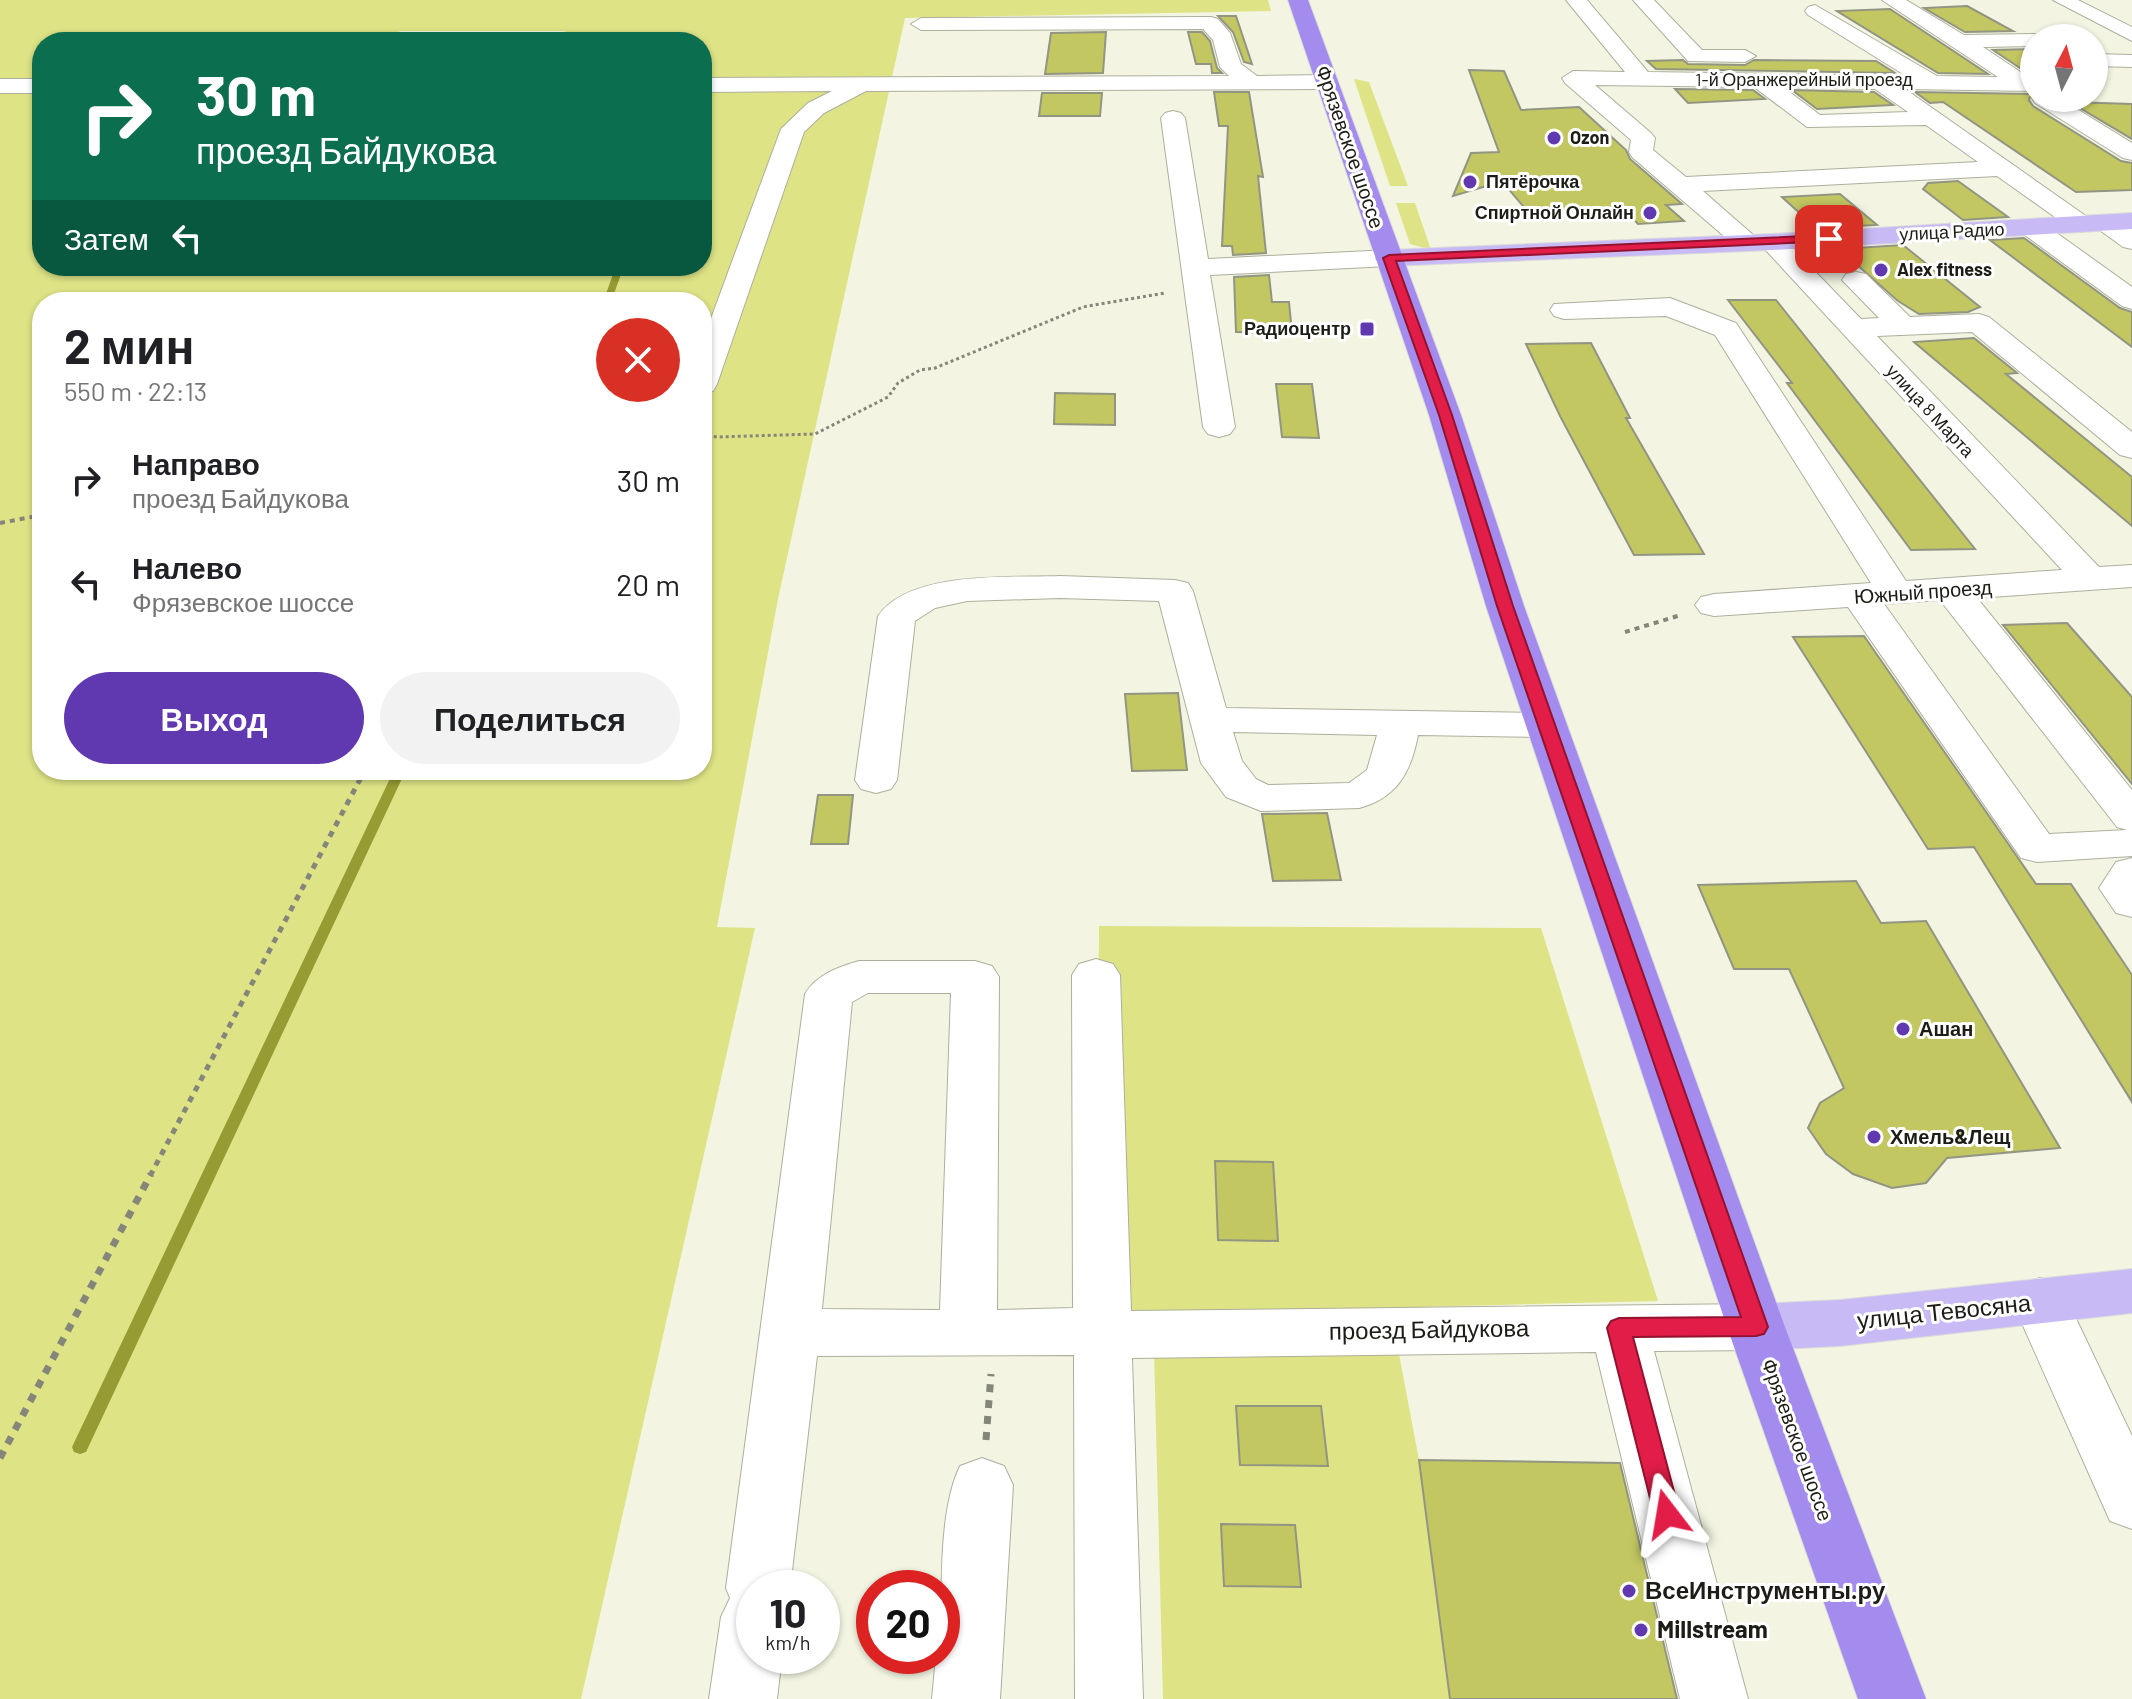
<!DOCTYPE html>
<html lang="ru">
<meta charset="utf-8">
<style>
:root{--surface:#fff;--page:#f2f2f2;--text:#202124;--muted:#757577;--accent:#6038b0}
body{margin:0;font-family:Barlow,sans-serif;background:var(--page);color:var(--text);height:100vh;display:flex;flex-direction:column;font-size:30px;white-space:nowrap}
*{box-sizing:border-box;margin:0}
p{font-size:26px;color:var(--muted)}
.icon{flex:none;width:44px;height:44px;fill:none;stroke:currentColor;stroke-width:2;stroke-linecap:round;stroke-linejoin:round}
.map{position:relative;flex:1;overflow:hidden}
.details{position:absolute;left:32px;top:292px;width:680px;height:488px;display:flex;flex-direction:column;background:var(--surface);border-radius:32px;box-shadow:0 2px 6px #0004}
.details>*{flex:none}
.guide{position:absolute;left:32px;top:32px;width:680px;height:244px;border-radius:32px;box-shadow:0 2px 6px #0004;background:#0b6e4f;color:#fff;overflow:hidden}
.needle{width:52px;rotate:6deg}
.buttons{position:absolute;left:2020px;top:24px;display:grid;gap:16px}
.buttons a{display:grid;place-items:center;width:88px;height:88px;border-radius:50%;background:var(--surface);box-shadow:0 2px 6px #0004;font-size:40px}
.speed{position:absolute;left:736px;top:1570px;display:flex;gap:16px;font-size:40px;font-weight:700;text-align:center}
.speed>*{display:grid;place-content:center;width:104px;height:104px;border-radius:50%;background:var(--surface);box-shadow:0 2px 6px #0004;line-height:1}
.speed small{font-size:20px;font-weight:400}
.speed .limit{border:12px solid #d22;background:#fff;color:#111}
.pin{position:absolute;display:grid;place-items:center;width:68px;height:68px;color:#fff;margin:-34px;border-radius:16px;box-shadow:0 4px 12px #0006}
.me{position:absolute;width:88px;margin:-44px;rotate:346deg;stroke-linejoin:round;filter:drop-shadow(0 0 6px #0008)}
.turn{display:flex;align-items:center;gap:28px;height:168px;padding:0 32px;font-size:36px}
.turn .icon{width:104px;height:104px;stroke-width:2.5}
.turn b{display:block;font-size:56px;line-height:68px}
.then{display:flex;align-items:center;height:76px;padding:0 32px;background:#0003;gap:16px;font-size:30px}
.round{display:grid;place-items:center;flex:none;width:84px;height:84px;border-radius:42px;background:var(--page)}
.headline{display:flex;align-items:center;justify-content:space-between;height:136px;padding:0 32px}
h1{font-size:48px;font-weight:700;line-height:60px}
.primary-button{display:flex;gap:16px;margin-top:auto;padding:16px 32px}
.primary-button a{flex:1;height:92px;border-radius:48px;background:var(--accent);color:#fff;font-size:32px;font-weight:700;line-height:92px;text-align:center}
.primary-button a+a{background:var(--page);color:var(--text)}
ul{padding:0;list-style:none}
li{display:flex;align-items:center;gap:24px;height:104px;padding:0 32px}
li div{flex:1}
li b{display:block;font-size:30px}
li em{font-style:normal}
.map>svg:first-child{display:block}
.green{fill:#dee385;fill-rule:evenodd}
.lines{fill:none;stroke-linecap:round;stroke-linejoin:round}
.stream{fill:#979b33;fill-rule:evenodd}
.building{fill:#c2c762;stroke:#939583;stroke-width:2}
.minor-casing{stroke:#adaf9d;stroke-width:2}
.major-casing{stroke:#dbdbda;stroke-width:2}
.highway-casing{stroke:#dbdbda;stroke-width:2}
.path-far3{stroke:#85867a;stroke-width:3;stroke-dasharray:3 3;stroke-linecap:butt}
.path-far2{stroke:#85867a;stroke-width:4;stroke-dasharray:5 5;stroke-linecap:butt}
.path-far1{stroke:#85867a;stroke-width:5;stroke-dasharray:6 6;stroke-linecap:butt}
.path{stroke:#85867a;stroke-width:7;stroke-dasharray:8 8;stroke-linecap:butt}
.minor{fill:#fff;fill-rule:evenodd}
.major{fill:#c8baf5;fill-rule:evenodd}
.highway{fill:#a38cee;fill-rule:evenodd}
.route{fill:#e11d48;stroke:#92132f;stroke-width:2}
.poi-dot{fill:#6038b0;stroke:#fff;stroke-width:3}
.labels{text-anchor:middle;stroke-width:6;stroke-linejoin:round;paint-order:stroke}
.far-street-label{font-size:18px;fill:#1c1d16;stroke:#fff}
.far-poi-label{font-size:18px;font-weight:bold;fill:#1c1d16;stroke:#fff;text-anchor:start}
.street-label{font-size:20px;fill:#1c1d16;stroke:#fff}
.poi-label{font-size:20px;font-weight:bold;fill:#1c1d16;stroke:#fff;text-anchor:start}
.near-street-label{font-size:24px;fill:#1c1d16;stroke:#fff}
.near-poi-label{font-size:24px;font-weight:bold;fill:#1c1d16;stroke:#fff;text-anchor:start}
</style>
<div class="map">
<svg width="2132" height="1699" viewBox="0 0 2132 1699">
<rect width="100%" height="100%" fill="#f3f5e2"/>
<path class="green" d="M0,0h1268l3,11 -366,7 -127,581 -61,328 38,1 -174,771h-581zM400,31h165l-7,11h144v224h-660v-224h337zM42,302h660v468h-660z
M1354,79l15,3 39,104h-18z
M1396,203h19l15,44 -2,2 -18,-5z
M1099,926l442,2 117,373 -562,14z
M1154,1351l245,3 20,106 31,239h-287z"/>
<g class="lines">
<path class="stream" d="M616,266h8l-13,36h-8z
M394,770h12l-320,682 -6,2 -6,-2 -2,-5z"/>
</g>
<path class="building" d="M1967,6l46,25 -48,1 -41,-24z
M1890,9l98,65 -50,-1 -101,-62z
M1218,16h18l16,48 -8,-2 -11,-30z
M1106,32l-3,41 -58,1 6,-41z
M1188,32h14l8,9 7,27 5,5h-10l-1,-9h-15z
M2034,49v25h-5l-36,-24z
M1683,60l5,4 57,1 9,-5 122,1 19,12 -239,-4 -9,-8z
M1469,70l35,1 17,39 58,-3 47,43 4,9 52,45 -16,1 18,16 -46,3 -15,-16 -94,5 -23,-27 -23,1 -30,9 18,-43 28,-1z
M1675,89l78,1 12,9 -77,4z
M1792,90l82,2 19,13 -76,4z
M1214,92h35l14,85 -5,-1 8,77 -33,2 -1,-9h-10l6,-120h-9z
M1915,92l116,2 -2,6 4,6 88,55 11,2v27l-56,2 -133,-90 -13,1z
M1042,93h60l-2,23h-61z
M2070,102l62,2v35z
M1958,181l50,36 -45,3 -40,-31 5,-6z
M1840,194l37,31 -61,3 -34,-31z
M2024,238l96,70 12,4v35l-142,-107z
M1903,245l77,62 -12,5 -49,2 -21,-13 -59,-52z
M1269,275l3,27h17l3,31 -56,-1 -2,-55z
M1728,300h48l199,249 -64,1 -124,-167h5z
M1974,338l43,35 -11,1 126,103v49l-218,-184z
M1591,343l39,75h-4l78,136 -70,1 -74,-139 -34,-72z
M1276,384h36l7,54 -37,-1z
M1055,393l60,1v31l-61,-1z
M2067,623l65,74v87l-129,-159z
M1864,636l172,248h35l61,91v127l-158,-255 -46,2 -135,-212z
M1178,693l9,77 -55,1 -7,-77z
M818,795h35l-5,49h-37z
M1327,813l14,67 -68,1 -11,-67z
M1856,881l25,42 45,-2 134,227 -113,10 -21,25 -34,5 -39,-14 -27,-20 -18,-26 12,-25 24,-15 -55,-119h-55l-36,-84z
M1215,1161l58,1 5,79 -60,-1z
M1236,1406h85l7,60 -88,-1z
M1419,1460l201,3 57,236h-227z
M1221,1524l74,1 6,62 -77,-1z"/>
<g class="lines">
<g class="minor-casing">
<path id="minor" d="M1566,0h21l61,72 258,4 -98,-61 -3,-4 3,-4 7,-2 122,71 61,1 -116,-77h24l58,35 70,-1 9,4h-9v8l-51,1 45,30h6v14l-129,-2 188,132 12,-6 27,14v20l-9,-2 -29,-21 -12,6 -9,-2 -76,-54 -294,15 57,50 12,-7 9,2 80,83 18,-1 -37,-38 4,-6 10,-2 10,2 44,43 69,-3 10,3 143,115v26l-12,-3 -148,-123 -95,4 222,231 33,-2v22l-155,11 155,192v66l-95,6 -16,-4 -173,-251 -134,9 -13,-3 -6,-8 6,-8 13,-3 157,-11 -156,-248 -49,-19 -102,3 -10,-3 -4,-6 4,-6 116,-6 66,25 170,258 156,-11 -302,-326 -12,7 -9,-2 -107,-92 -3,-5 2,-12 -66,-57 -3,-5 11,-7 52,1zM1595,85l159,2 53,40 119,-2 52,37 -292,15 -33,-27 2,-12 -4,-5zM1783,87l92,2 33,23 -88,3zM1940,600l177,227 10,3 -78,4 -165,-230z
M1633,0h21l48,50h43l11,6 -11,6 -57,-1z
M2053,0h25l54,27v14z
M1211,17l7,2 12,14 11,31 16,12 70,-1 11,7 -11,7 -461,2 -42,22 -20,19 -87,252 -4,7 -11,2v-50l79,-214 27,-26 24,-12 -130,1v-14l527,-2 -9,-9 -7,-27 -10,-11 -282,1 -10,-6 10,-6z
M2094,54l38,1v12l-38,-1z
M0,79h42v14h-42z
M2034,95v3h25l73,45v17l-9,-2 -88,-55 -3,-5z
M1173,111l8,2 4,5 23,141 181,-9 10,2 4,6 -4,6 -10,2 -179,9 25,152 -5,7 -11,3 -11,-3 -5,-7 -42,-309 4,-5z
M2031,219l9,2 92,66v22l-10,-3 -100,-73 -4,-6 4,-6z
M1060,576l115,4 13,3 5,8 33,117 321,5 14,3 6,9 -6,9 -14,3 -129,-2c-7,37 -21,63 -59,73l-98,3 -35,-14 -25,-34 -42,-162 -99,-3 -93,3 -32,7 -20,13 -18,159 -6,9 -15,4 -15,-4 -6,-9 23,-164c32,-46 132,-38 182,-40zM1233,732l144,3 -10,35 -18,13 -81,2 -12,-6 -14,-18z
M2132,858v59l-16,-4 -17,-25 17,-26z
M1096,959l17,5 7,11 11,336 625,-7 20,7 9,16 -9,16 -20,7 -102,1 94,348h-68l-84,-347 -464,6 11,341h-68l-1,-344 -257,1 -27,232h-36v68h28l-5,43h-68l12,-82 9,-19 -4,-10 79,-594c11,-19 33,-27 54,-33h116l17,5 7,11 -2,333 76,-2 -1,-333 7,-11zM868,993h83l-11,317 -118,-1 30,-307z
M2040,1278l20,7 72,151v93l-22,-8 -98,-220 8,-16z
M982,1458l22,8 9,19 -13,214h-68l4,-43h6c0,-53 -5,-143 18,-190z"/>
</g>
<g class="major-casing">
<path id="major" d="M2132,213v16l-360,21 -383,16 -10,-2 -4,-6 4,-6 10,-2 383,-16z
M2132,1269v44l-292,33 -84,4 -20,-7 -9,-16 9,-16 20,-7 84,-4z"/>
</g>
<g class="highway-casing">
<path id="highway" d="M1288,0h20l153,415 63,191 261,721 141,372h-68l-131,-372 -241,-721 -57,-191z"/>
</g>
<path class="path-far3" d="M702,434l15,3 98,-3 73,-37 10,-14 22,-13 15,-2 148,-61 82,-14"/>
<path class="path-far2" d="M0,523l42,-8
M1625,632l56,-17"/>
<path class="path-far1" d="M150,1176l215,-406"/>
<path class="path" d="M986,1440l5,-66
M0,1458l151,-284"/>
<use href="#minor" class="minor"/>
<use href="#major" class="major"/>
<use href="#highway" class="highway"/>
</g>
<path class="route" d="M1829,235l6,4 -2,2 -437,20 56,154 61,191 255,721 -4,7 -8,2 -123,1 47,177 -4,8 -9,3 -10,-3 -3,-8 -47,-186 4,-7 8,-3 122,-1 -244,-711 -58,-191 -56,-157 6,-3z"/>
<g class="poi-dot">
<circle cx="1554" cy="138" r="8"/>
<circle cx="1470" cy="182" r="8"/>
<circle cx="1650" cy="213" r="8"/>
<circle cx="1881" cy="270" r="8"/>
<rect x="1359" y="321" width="16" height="16" rx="4"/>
<circle cx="1903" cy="1029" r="8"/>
<circle cx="1874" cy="1137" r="8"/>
<circle cx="1629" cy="1591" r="8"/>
<circle cx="1641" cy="1630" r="8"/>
</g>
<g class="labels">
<g class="far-street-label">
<text x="1804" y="86">1-й Оранжерейный проезд</text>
<text transform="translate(1952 232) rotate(-3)" y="6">улица Радио</text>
<text transform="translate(1930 411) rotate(47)" y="6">улица 8 Марта</text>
</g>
<g class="far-poi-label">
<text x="1570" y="144">Ozon</text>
<text x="1486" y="188">Пятёрочка</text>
<text x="1634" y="219" text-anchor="end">Спиртной Онлайн</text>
<text x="1897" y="276">Alex fitness</text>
<text x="1351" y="335" text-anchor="end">Радиоцентр</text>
</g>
<g class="street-label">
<text transform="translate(1350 147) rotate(71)" y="7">Фрязевское шоссе</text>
<text transform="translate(1923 592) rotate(-4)" y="7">Южный проезд</text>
<text transform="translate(1797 1440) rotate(70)" y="7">Фрязевское шоссе</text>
</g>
<g class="poi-label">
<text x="1919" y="1036">Ашан</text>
<text x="1890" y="1144">Хмель&amp;Лещ</text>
</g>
<g class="near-street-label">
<text transform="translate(1944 1312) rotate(-6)" y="8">улица Тевосяна</text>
<text transform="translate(1429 1330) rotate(-1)" y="8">проезд Байдукова</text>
</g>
<g class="near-poi-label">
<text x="1645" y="1599">ВсеИнструменты.ру</text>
<text x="1657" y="1638">Millstream</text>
</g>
</g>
</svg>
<div class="buttons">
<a><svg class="needle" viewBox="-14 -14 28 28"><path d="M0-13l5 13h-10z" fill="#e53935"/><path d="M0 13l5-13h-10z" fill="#757577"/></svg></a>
</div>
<div class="speed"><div>10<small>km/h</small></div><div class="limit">20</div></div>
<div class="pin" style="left:1829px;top:239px;background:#d93025"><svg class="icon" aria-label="arrive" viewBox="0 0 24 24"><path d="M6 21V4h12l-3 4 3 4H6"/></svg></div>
<svg class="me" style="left:1667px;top:1514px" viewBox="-20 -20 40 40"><path d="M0-17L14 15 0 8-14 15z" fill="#e11d48" stroke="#fff" stroke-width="4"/></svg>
<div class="guide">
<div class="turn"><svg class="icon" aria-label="right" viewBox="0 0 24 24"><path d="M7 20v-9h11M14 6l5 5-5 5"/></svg><div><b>30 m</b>проезд Байдукова</div></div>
<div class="then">Затем<svg class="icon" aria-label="left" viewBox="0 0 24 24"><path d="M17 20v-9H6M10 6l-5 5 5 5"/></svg></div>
</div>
<section class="details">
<div class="headline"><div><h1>2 мин</h1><p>550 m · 22:13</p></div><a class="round" style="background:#d93025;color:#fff"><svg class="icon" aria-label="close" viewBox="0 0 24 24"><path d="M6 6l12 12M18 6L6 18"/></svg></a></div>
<ul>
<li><svg class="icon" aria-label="right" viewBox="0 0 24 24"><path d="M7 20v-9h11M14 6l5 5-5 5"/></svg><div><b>Направо</b><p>проезд Байдукова</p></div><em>30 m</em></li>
<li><svg class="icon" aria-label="left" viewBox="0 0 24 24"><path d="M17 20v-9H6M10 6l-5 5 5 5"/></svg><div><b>Налево</b><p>Фрязевское шоссе</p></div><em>20 m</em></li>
</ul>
<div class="primary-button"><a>Выход</a><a>Поделиться</a></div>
</section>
</div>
